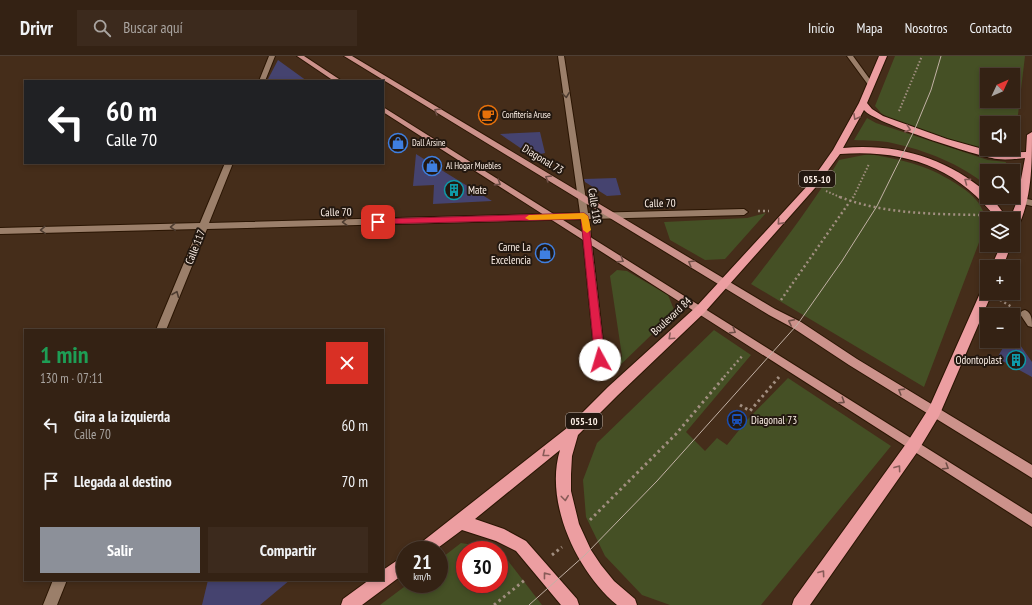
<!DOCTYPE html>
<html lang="es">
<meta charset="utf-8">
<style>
:root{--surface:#342214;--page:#3c2a1d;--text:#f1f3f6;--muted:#a9a4a0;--line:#4e3f34;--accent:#8c9099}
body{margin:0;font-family:"PT Sans Narrow",sans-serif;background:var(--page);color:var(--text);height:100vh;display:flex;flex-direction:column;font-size:15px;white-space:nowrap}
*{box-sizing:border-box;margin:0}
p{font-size:13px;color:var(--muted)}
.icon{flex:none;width:22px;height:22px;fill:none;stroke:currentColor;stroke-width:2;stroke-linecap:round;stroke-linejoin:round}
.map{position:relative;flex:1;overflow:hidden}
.panel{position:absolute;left:24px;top:273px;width:360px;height:252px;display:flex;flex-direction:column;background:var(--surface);border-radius:0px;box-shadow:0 2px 6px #0003,0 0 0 1px var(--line)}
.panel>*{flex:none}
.hud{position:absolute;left:24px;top:24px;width:360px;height:84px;border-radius:0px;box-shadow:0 2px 6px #0003,0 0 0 1px var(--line);background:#202124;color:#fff;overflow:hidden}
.needle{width:26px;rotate:46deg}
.tools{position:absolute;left:980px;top:12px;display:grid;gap:8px}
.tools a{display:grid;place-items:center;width:40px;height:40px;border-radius:0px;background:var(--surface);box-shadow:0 2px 6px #0003,0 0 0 1px var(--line);font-size:20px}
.speed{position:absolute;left:396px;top:485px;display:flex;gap:8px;font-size:20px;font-weight:700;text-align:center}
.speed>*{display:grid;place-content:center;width:52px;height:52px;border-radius:50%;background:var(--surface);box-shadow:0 2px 6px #0003,0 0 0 1px var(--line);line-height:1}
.speed small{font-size:10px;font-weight:400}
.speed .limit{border:6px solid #d22;background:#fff;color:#111}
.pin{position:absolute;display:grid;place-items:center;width:34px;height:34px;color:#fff;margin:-17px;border-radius:8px;box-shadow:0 2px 6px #0006}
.me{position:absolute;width:44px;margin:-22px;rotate:354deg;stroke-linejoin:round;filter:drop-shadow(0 0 3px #0008)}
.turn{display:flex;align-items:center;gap:14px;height:84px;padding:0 16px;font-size:18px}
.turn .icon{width:52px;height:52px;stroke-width:2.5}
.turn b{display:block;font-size:28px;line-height:34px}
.round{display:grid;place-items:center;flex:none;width:42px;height:42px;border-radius:0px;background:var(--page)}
.overview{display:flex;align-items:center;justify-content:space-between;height:68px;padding:0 16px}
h1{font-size:24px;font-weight:800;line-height:30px;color:#1e9e55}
.action{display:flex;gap:8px;margin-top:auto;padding:8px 16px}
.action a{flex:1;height:46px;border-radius:0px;background:var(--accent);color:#fff;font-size:16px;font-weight:800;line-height:46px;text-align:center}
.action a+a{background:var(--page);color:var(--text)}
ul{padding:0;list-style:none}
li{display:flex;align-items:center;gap:12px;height:56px;padding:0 16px}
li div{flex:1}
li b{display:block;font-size:15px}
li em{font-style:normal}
header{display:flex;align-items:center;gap:24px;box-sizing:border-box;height:56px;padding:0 20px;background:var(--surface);border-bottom:1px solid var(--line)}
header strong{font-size:19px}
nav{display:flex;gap:22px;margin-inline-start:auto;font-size:14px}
.search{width:280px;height:36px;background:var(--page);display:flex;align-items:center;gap:10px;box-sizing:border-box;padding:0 14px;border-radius:0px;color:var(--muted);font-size:15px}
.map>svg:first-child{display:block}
.green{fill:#455025;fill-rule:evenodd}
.building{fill:#45436f}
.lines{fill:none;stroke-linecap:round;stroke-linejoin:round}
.minor-casing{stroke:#2a1503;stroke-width:2}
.major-casing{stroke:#2a1503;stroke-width:2}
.highway-casing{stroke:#2a1503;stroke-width:2}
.path-far2{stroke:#a28f81;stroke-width:2;stroke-dasharray:1.5 2;stroke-linecap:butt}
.path-far1{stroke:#a28f81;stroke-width:2.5;stroke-dasharray:2 3;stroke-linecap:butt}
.path{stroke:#a28f81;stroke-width:3;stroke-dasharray:2.5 3.5;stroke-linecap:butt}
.minor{fill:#9b7f6a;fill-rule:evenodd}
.major{fill:#cc928b;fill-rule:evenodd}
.highway{fill:#ec9ea1;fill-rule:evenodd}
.tram{stroke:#c2b1a5;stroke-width:1}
.oneway{stroke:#4d3c30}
.oneway2{stroke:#6f4f47}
.oneway3{stroke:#885b58}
.route{fill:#e11d48;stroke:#92132f}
.slow{fill:#f59e0b}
.labels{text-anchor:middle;stroke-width:4;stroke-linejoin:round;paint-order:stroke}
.far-poi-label{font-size:9px;fill:#fdf0e7;stroke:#231810;text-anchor:start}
.shield{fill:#231810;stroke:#bcafa6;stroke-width:1}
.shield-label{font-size:10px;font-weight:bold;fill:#fdf0e7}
.street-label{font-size:11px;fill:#fdf0e7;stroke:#231810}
.poi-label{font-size:11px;fill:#fdf0e7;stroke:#231810;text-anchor:start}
</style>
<header>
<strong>Drivr</strong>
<div class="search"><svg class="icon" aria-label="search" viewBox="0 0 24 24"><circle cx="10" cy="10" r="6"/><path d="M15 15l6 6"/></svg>Buscar aquí</div>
<nav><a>Inicio</a><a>Mapa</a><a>Nosotros</a><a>Contacto</a></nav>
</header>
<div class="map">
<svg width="1032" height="549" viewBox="0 0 1032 549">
<rect width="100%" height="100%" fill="#452d1a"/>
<path class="green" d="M895,0h130l-11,92 -1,1v-26h-26v26h26l-6,4h-12l-64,-19 -39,-14 -11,-7 -6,-7zM987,19h26v26h-26z
M867,62l9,5 112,37 18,2 -2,9h-17v15c-26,-22 -62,-36 -95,-43 -12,-3 -25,-2 -38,-3z
M869,98c38,7 60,11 92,33 9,6 17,13 21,22 3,5 3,11 4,15l-62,163 -173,-103c31,-40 62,-80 88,-124z
M766,157l-41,46 -20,1 -35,-20 -6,-18 83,-4z
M617,214l10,1 41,24 7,17 -65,63 12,-19 -12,-80z
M714,274l37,25 -65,77 19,19 12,-13 10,7 21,-26 40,-41 103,68 -130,159h-91l-28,-10 -37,-39 -19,-39 -3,-37 14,-37z
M461,487l38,6 43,56h-162l28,-21h31v-24zM465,494h34v34h-34z"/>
<path class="building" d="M278,4l29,21h-40z
M540,76l5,21 -13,3 -32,-22z
M416,98l27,17 49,30 -59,3 1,-19 -21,1z
M616,122l5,17 -14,1 -22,-14 -1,-3z
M1013,283l5,3 14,20v15l-35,-19 10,-17h6z
M208,524h82l-30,25h-58z"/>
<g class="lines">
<g class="minor-casing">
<path id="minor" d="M269,0h6l-10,25h-6z
M558,0h6l24,157 156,-4 4,3 -4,3 -155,4 16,140 -1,3 -4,1 -4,-1 -1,-3 -14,-140 -374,10 -41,101h-10l42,-101 -198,5v-6l200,-5 25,-60h8l-24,60 371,-10z
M847,0h6l21,29 -1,1h-4z
M1022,142l10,2v6l-13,-3 -1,-2z
M1025,254c7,3 7,10 7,17l-4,-1 -8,-12 2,-3z
M53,524h14l-10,25h-14z"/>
</g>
<g class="major-casing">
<path id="major" d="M297,0h7l38,25h-8z
M344,0h8l423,253 26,13 56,37 175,106v13l-183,-113 -56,-37 -24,-13z
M383,51l649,407v13l-649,-415z"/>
</g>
<g class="highway-casing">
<path id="highway" d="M879,0h8l-20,47 5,6 11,7 64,23 50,14 29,-1 1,-17 5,-3c0,32 0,68 -15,97l-4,1v-11h-3l7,-18 8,-43c-9,1 -19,2 -28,1 -20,-3 -123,-36 -133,-49l-21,38c53,-5 104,10 144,45v4l5,1 16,21h-11c-40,-52 -93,-70 -157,-65l-25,34 -111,125 -86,82 -40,40 -6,21 -1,18v17l8,33 12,26 10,15 13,16 21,18 2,6h-20c-40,-33 -73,-103 -57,-155l-85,69 29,10 22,12 51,58 2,6h-18l-45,-54 -20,-10 -34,-11 -27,20h-20l3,-5 149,-117 41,-41 88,-80 113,-123 24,-34 26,-47z
M1001,189h10l-8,22h-12z
M987,231v6h5l-53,123 -21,35 -108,154h-18l2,-6 114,-158 21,-33 52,-117 2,-3z
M405,499v18l-43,32h-21l2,-6 26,-19h14v-10z"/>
</g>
<path class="path-far2" d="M899,55l23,-55
M826,135l16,7
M853,142l16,-34"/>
<path class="path-far1" d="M840,141c43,17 94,17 140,18
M758,155h11
M781,244l72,-103
M1000,244l12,7
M724,321l19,-22"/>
<path class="path" d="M740,349l10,6 29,-34
M590,464l86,-86 49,-58
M552,499l10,-8
M494,549l32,-26"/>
<use href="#minor" class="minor"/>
<use href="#major" class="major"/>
<use href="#highway" class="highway"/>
<path class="tram" d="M529,549l56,-50 72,-74 140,-156 45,-64 35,-55 37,-75 17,-41 10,-34"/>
</g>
<defs><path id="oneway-chevron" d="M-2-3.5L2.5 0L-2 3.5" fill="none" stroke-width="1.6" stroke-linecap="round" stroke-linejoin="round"/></defs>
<g class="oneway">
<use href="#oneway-chevron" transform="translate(566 39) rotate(82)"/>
<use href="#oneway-chevron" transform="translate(345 166) rotate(179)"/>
<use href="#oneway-chevron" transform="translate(173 171) rotate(178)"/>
<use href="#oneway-chevron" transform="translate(43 174) rotate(178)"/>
<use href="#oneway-chevron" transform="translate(176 238) rotate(-68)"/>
</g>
<g class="oneway2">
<use href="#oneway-chevron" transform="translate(437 55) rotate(-149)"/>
<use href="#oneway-chevron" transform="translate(548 122) rotate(-149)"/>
<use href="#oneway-chevron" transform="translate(498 127) rotate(33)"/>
<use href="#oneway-chevron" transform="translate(621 204) rotate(32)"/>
<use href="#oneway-chevron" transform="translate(691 207) rotate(-149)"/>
<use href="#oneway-chevron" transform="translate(791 266) rotate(-153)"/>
<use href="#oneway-chevron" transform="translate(733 275) rotate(32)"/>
<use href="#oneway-chevron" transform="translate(901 335) rotate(-148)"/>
<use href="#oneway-chevron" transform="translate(842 345) rotate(33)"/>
<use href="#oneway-chevron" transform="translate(946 411) rotate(32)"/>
</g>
<g class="oneway3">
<use href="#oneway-chevron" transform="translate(856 61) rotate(119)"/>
<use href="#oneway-chevron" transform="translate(908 73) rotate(19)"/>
<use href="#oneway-chevron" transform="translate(967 125) rotate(-144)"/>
<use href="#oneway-chevron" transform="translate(780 166) rotate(132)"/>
<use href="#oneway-chevron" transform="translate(671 281) rotate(137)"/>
<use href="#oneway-chevron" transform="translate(545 398) rotate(141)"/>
<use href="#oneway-chevron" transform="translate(898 412) rotate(-54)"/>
<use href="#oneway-chevron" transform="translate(565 442) rotate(83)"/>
<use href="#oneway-chevron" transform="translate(822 517) rotate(-54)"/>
<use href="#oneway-chevron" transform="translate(546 519) rotate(-128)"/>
</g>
<path class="route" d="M584,157l4,3 17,144 -2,2h-6l-2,-2 -14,-141 -203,5 -4,-2 4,-3z"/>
<path class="slow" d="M584,157l4,3 3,14 -4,3 -4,-3 -2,-11 -52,1 -4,-2 4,-3z"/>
<defs>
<g id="cafe-ring" transform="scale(1)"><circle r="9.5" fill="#231810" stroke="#e8710a" stroke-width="1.5"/><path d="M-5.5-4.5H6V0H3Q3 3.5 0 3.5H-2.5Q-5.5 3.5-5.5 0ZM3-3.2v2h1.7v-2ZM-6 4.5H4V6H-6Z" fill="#e8710a"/></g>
<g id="shop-ring" transform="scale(1)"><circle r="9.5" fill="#231810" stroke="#3f7fe0" stroke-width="1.5"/><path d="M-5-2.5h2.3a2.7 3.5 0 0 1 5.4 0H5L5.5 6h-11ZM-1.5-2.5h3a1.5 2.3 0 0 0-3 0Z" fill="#3f7fe0"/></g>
<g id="building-ring" transform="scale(1)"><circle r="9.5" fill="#231810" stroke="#0f9aa8" stroke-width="1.5"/><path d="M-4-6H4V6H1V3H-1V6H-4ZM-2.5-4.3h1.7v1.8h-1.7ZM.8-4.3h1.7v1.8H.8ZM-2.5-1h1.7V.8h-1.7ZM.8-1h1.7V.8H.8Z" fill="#0f9aa8"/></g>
<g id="station-ring" transform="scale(1)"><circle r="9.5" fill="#231810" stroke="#1a4fb4" stroke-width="1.5"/><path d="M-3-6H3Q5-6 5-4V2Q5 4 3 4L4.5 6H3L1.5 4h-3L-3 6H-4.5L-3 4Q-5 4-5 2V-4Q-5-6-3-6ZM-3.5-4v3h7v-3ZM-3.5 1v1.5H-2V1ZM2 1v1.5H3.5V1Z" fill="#1a4fb4"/></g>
</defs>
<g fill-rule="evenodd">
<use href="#cafe-ring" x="488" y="59"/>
<use href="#shop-ring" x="398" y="87"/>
<use href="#shop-ring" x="432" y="110"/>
<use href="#building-ring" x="454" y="134"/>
<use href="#shop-ring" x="545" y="197"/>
<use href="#building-ring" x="1016" y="304"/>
<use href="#station-ring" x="737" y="364"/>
</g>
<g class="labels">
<g class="far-poi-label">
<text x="502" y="62">Confitería Aruse</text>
<text x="412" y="90">Dall Arsine</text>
<text x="446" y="113">Al Hogar Muebles</text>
</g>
<g class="shield">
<rect x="799" y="115" width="36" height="16" rx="3"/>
<rect x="566" y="357" width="36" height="16" rx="3"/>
</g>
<g class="shield-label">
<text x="817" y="127">055-10</text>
<text x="584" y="369">055-10</text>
</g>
<g class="street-label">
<text transform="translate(543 103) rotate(31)" y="4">Diagonal 73</text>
<text transform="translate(660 147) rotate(-1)" y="4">Calle 70</text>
<text transform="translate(595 150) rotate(81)" y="4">Calle 118</text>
<text transform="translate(336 156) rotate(-1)" y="4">Calle 70</text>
<text transform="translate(195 191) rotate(-68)" y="4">Calle 117</text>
<text transform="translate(671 260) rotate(-43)" y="4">Boulevard 84</text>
</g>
<g class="poi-label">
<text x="468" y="138">Mate</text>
<text x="531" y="195" text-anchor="end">Carne La<tspan x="531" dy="13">Excelencia</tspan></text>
<text x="1002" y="308" text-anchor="end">Odontoplast</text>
<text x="751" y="368">Diagonal 73</text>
</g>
</g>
</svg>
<div class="tools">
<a><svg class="needle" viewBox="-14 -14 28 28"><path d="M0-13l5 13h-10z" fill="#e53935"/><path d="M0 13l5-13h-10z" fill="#a9a4a0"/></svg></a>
<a><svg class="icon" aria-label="sound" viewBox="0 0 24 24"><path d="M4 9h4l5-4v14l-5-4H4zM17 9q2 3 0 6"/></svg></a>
<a><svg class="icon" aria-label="search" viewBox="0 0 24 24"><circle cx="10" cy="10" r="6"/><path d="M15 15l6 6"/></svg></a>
<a><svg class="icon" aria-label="layers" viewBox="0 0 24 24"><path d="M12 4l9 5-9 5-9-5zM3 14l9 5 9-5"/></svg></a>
<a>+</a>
<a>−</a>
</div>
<div class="speed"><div>21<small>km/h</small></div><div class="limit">30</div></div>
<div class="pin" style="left:378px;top:166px;background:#d93025"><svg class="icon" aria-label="arrive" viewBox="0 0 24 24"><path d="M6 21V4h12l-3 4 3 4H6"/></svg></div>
<svg class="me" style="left:600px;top:304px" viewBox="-20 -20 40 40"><circle r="19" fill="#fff"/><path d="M0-13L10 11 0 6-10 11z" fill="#e11d48"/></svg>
<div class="hud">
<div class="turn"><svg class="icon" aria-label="left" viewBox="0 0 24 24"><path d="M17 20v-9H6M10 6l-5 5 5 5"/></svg><div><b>60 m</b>Calle 70</div></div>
</div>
<section class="panel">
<div class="overview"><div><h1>1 min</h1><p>130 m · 07:11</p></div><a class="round" style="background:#d93025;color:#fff"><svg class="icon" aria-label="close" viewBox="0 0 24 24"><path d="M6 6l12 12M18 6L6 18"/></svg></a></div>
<ul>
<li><svg class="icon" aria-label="left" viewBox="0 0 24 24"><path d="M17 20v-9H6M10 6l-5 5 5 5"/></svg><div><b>Gira a la izquierda</b><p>Calle 70</p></div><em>60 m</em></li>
<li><svg class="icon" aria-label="arrive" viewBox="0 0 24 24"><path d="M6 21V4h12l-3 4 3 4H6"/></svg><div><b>Llegada al destino</b></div><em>70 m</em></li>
</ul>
<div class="action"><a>Salir</a><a>Compartir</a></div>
</section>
</div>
